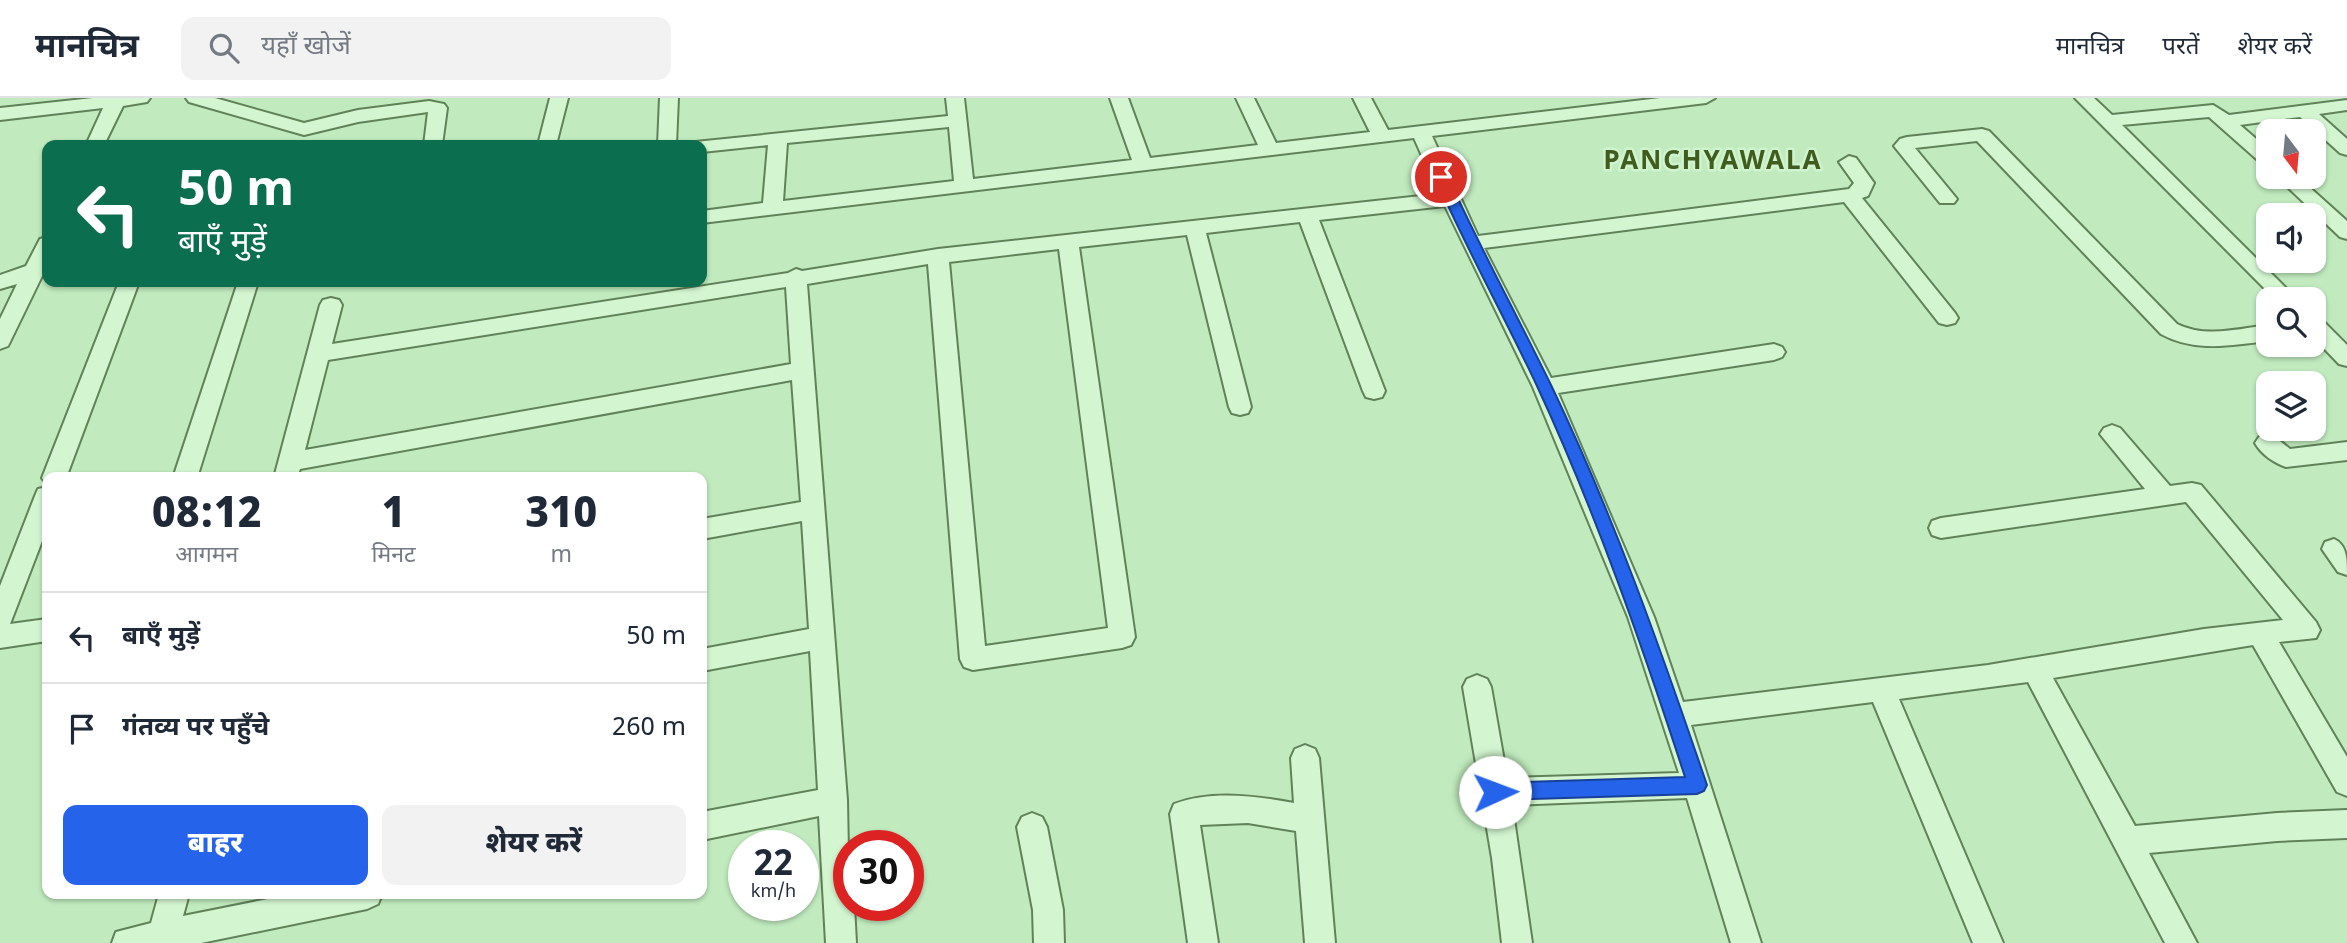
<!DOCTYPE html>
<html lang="hi">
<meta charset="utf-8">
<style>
:root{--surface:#fff;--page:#f2f2f3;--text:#1f2937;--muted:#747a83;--line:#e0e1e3;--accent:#2563eb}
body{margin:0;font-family:Georgia,"Noto Sans Devanagari",serif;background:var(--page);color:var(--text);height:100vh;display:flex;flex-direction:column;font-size:26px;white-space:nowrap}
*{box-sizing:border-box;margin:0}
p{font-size:23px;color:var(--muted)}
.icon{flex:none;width:38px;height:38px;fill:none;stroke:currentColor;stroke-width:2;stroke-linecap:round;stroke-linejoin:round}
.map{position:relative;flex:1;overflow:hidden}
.drawer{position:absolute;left:42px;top:374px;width:665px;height:427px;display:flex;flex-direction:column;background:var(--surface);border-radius:14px;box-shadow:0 2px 5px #0004}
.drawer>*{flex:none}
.banner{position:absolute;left:42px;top:42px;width:665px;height:147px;border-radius:14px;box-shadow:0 2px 5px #0004;background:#0b6e4f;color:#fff;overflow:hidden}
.needle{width:46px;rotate:164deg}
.fabs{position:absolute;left:2256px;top:21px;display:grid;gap:14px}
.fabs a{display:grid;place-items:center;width:70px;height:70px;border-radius:14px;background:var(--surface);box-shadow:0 2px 5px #0004;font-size:35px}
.speed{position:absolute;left:728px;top:732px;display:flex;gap:14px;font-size:35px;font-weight:700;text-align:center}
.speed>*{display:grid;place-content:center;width:91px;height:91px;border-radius:50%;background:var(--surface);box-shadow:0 2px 5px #0004;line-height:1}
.speed small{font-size:18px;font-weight:400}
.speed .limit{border:10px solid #d22;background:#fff;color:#111}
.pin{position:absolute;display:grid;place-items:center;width:60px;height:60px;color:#fff;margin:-30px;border:4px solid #fff;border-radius:50%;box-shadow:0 2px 7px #0007}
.me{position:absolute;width:77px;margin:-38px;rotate:88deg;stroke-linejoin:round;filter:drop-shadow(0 0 5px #0008)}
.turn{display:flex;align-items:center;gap:24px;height:147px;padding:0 21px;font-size:32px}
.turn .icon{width:91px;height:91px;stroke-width:2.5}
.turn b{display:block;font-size:49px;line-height:60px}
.eta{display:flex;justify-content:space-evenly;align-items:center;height:119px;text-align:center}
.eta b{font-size:42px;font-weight:800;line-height:49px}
.cta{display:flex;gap:14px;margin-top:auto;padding:14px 21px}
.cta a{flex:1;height:80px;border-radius:14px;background:var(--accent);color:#fff;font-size:28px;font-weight:800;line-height:80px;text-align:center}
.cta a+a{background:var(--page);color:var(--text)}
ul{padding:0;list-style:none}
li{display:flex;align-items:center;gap:21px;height:91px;padding:0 21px;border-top:2px solid var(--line)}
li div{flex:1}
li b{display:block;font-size:26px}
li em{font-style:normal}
header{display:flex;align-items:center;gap:42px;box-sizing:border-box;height:98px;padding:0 35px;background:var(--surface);border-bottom:2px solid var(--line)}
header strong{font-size:33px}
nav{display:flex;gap:38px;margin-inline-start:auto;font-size:24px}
.search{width:490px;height:63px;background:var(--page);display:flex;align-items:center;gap:18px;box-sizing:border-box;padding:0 24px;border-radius:14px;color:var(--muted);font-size:26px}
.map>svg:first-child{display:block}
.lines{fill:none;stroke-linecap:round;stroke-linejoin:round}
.minor-casing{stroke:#618258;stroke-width:4}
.minor{fill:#d3f6d1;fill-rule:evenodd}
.route{fill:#2563eb;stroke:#184099;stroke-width:2}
.labels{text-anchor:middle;stroke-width:5;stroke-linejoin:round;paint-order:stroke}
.far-district-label{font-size:26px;font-weight:bold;letter-spacing:2px;fill:#405d1e;stroke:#cff3ce}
</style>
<header>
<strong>मानचित्र</strong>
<div class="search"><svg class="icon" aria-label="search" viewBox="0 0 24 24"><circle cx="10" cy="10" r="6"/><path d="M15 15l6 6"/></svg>यहाँ खोजें</div>
<nav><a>मानचित्र</a><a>परतें</a><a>शेयर करें</a></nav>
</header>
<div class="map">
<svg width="2347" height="845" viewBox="0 0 2347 845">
<rect width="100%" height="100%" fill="#c1ebbf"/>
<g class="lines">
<g class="minor-casing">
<path id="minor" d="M93,0h57l-3,4 -24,4 -19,39h-18l17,-37 -103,12v-12z
M186,0h29l89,25 54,-13 71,-9 15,3 3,4 -5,37h-18l4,-33 -70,10 -54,13 -115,-33z
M550,0h18l-12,47h-18z
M660,0h18l-2,47h-18z
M946,0h18l9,81 159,-19 -22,-62h18l22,60 108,-13 -22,-47h18l22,45 94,-11 -17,-34h18l17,32 272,-32h55l-9,5 -274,33 46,100 371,-47 5,-6 -15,-21 10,-6 7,2 18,25 -6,13 -6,2 93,115 3,5 -3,5 -8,2 -8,-2 -95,-121 -360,46 67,130 223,-34 8,3 3,5 -3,5 -8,3 -216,33 96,224 29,85 305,-37 216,-36 79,-9 -97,-118 -245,36 -9,-3 -3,-7 3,-7 9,-3 204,-29 -45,-55 4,-6 8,-3 8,3 50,58 22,-3 9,2 115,137 4,8 -4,8 -37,4 68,115v39l-10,-4 -84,-147 -200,33 82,148 142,-13 70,-3v28l-70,3 -128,12 48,90h-32l-137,-261 -129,17 104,244h-30l-100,-241 -182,23 70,218h-30l-44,-145 -175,7 20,138h-30l-10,-85 -29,-171 4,-8 10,-4 10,4 4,8 16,91 172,-5 -51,-156 -95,-230 -88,-181 -126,14 66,171 -3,6 -8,2 -8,-2 -3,-6 -63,-169 -94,11 45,174 -3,6 -8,2 -8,-2 -3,-6 -42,-172 -108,12 56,390 -4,8 -9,3 -149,22 -9,-3 -4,-8 -32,-395 -121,20 40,516 2,105h5l2,38h-30l-7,-127 -117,24v-28l116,-22 -8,-139 -108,20v-22l107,-20 -7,-108 -100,18v-20l99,-17 -9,-122 -492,89 -3,9h-20l-2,-4 45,-169 3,-5 8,-2 8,2 3,5 -10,39 456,-71 8,-4 6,2 136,-22 501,-55 -25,-56 -712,85v-12l61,-8 5,-58 -66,7v-7h-9l2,-3 253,-26zM949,29l5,54 -171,20 4,-58zM1059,151l49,379 -123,18 -36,-384zM786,189l5,77 -486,86 23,-90z
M2075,0h19l18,17 101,-10 16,10 118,-15v10l-28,4 28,25v16l-7,-2 -40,-36 -60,8 28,24v16l-7,-2 -52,-46 -87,8 175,174h-22z
M1982,31l7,2 188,193c28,14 61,5 91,1v16c-37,4 -72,12 -107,-7l-184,-193 -62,7 42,51 -3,4h-14l-46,-57 6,-7 7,-2z
M2277,79h21l49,44v18l-7,-2z
M47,139v37l-5,2 -34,70 -8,3v-30l17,-35 -17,5v-14l26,-9 14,-27z
M119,184h20l-73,196h-19l-1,6 -4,-6z
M238,184h20l-61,196h-24z
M2314,220l8,2 25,25v21l-8,-2 -25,-26z
M2267,336l8,3 15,12 57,-7v18l-61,7c-12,-4 -25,-13 -31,-24l4,-6z
M47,389v41l-37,96 37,-5v22l-47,7v-62l35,-90 3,-7z
M2334,441c13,6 13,20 13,36l-9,-3 -16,-23 3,-7z
M1305,647l10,4 4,9 16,185h-30l-9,-112 -48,-8 -48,2 18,118h-30l-18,-129 4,-10c37,-14 82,-8 120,-1l-3,-45 4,-9z
M1032,715l10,4 5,10 16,83 1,33h-30l-1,-33 -16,-83 5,-10z
M159,796h30l-6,22 110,-22h89l-4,10 -11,5 -166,34h-89l4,-11 35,-9z"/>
</g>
<use href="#minor" class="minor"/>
</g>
<path class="route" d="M1441,75l7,4c32,71 69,138 103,208 62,129 110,265 156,400l-3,6 -7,3 -202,6 -6,-2 -3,-6 3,-6 6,-3 190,-6c-43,-132 -89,-264 -148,-391 -33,-70 -71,-138 -102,-209z"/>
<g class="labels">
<g class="far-district-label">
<text x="1713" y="71">PANCHYAWALA</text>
</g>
</g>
</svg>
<div class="fabs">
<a><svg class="needle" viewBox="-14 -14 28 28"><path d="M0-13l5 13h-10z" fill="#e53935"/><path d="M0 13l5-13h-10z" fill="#747a83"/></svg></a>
<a><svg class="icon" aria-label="sound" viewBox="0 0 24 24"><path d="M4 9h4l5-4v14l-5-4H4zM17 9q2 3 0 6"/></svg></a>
<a><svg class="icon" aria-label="search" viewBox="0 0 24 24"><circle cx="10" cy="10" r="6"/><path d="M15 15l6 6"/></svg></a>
<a><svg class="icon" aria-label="layers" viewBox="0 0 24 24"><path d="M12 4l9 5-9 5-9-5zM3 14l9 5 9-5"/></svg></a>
</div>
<div class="speed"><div>22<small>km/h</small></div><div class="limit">30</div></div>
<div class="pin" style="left:1441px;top:79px;background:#d93025"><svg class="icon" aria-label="arrive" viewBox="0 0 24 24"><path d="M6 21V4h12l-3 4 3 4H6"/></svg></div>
<svg class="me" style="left:1495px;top:694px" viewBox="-20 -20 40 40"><circle r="19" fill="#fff"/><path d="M0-13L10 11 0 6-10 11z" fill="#2563eb"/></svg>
<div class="banner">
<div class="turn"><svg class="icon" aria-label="left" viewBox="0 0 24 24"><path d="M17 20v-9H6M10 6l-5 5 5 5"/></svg><div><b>50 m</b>बाएँ मुड़ें</div></div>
</div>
<section class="drawer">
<div class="eta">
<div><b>08:12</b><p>आगमन</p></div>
<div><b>1</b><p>मिनट</p></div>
<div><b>310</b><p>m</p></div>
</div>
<ul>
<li><svg class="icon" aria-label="left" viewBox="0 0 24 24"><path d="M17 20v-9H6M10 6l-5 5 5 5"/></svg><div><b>बाएँ मुड़ें</b></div><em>50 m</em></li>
<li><svg class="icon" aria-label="arrive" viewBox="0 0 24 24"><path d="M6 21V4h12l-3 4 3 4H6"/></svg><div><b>गंतव्य पर पहुँचे</b></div><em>260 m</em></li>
</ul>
<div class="cta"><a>बाहर</a><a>शेयर करें</a></div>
</section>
</div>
